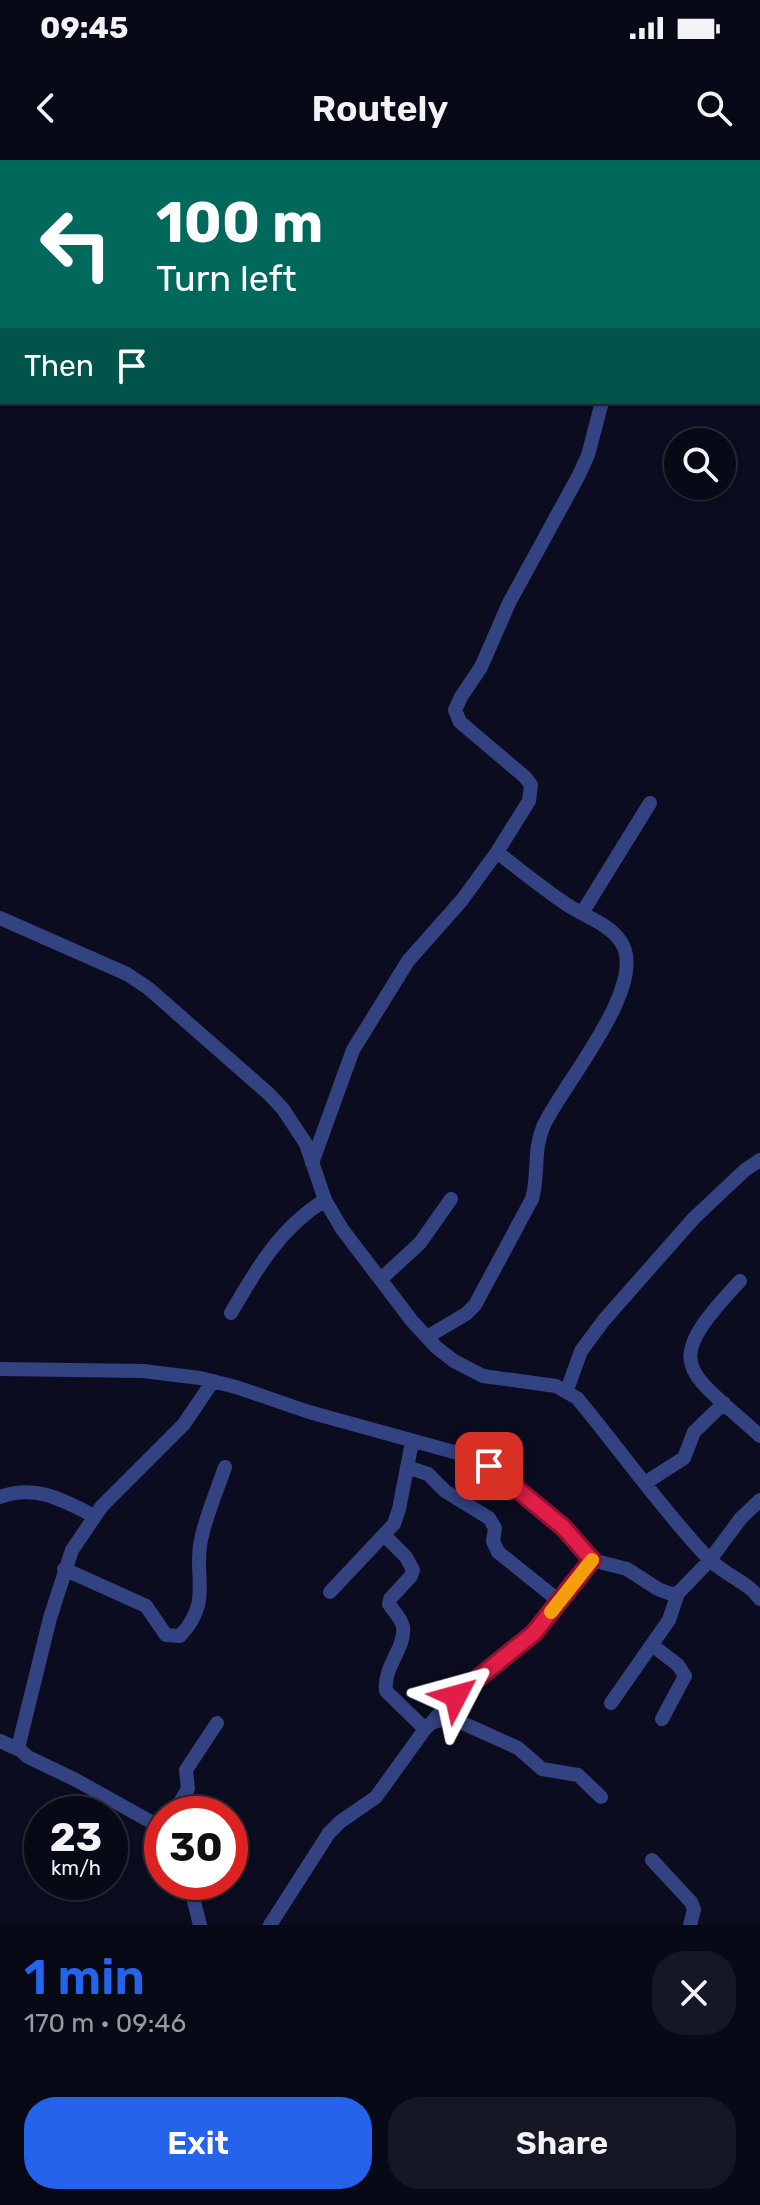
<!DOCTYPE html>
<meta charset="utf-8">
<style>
:root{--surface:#080917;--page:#161724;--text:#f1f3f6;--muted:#989aa1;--line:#292a36;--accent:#2563eb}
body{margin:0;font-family:Rubik,sans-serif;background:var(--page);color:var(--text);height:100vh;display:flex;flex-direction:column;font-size:30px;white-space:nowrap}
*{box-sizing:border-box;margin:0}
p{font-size:26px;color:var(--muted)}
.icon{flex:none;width:44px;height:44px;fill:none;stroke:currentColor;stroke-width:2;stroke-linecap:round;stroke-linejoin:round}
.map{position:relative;height:1765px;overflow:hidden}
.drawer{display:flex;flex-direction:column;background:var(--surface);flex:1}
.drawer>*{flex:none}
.top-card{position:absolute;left:0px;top:0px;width:760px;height:244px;box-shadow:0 2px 6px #0004,0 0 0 2px var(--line);background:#00695c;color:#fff;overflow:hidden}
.tools{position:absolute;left:664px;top:268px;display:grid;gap:16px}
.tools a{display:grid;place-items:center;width:72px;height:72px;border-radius:50%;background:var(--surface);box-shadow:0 2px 6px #0004,0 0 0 2px var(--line);font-size:40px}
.speed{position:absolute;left:24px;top:1636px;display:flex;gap:16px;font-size:40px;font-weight:700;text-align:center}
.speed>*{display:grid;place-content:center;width:104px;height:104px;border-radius:50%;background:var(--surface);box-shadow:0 2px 6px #0004,0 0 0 2px var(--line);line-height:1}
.speed small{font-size:20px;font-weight:400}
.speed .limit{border:12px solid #d22;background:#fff;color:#111}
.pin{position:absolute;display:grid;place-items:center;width:68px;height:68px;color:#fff;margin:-34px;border-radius:16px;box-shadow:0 4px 12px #0006}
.me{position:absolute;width:88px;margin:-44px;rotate:51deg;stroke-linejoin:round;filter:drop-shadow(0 0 6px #0008)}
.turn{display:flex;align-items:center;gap:28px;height:168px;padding:0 24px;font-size:36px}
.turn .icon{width:104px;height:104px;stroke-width:2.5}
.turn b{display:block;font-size:56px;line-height:68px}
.then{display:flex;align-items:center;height:76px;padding:0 24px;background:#0003;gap:16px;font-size:30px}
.round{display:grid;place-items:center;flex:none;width:84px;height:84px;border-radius:32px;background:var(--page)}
.head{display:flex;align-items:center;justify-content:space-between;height:136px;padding:0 24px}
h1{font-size:48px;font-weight:600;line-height:60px;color:var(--accent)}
.cta{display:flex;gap:16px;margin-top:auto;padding:16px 24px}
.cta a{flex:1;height:92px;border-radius:32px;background:var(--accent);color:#fff;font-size:32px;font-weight:600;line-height:92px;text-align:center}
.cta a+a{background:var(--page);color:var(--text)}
.status{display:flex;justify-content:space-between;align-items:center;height:56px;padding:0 40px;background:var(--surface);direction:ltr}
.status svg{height:22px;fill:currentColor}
header{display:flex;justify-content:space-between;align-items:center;height:104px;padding:0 24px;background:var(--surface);font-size:36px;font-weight:600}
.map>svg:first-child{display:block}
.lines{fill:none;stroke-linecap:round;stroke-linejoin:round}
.minor{stroke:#334382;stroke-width:14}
.route-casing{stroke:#92132f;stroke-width:20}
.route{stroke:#e11d48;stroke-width:14}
.slow{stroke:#f59e0b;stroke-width:14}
</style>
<div class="status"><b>09:45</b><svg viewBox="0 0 49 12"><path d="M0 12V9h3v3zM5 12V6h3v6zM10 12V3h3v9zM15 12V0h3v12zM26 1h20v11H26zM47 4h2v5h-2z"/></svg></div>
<header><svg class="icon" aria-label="back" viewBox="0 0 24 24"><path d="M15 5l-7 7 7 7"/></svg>Routely<svg class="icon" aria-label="search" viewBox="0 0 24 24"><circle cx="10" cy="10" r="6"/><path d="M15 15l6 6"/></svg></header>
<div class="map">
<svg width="760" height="1765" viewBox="0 0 760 1765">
<rect width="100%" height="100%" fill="#0b0c1f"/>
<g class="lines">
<path class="minor" d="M758,29l2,-1
M758,73l2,2
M582,753l68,-110
M0,758l127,56 21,14 121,106 14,15 23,35 19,56 17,29 70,92 24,26 18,14 29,15 73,10 21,12c44,53 83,109 130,159 15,17 39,23 53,42
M312,1003l41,-113 55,-89 54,-61 35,-48 32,-51 2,-16 -6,-8 -65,-55 -5,-12 6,-13 20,-30 28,-64 70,-128 9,-20 14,-53
M381,1119l39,-36 31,-44
M740,1121c-80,85 -56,86 20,155
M231,1153c26,-45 49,-85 94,-113
M427,1177l39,-23 9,-9 57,-106c7,-24 1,-48 11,-72 18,-41 107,-142 78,-185 -12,-19 -38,-26 -55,-38 -24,-16 -46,-34 -69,-52
M0,1209l143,2 57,7 36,9 73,25 163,45 17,9 74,61 29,33 35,9 31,20 13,5 7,-1 6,-6 25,-26 32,-43 19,-18
M567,1230l14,-39 23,-31 90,-102 51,-48 15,-10
M407,1307l21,7 17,17 44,27 6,10 -2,13 5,11 61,49
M645,1323l39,-25 10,-26 30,-29
M0,1337c36,-13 63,3 94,19
M385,1376l21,21 7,13 -2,6 -21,23 -1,5c4,7 12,13 14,23 3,20 -20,40 -17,64l39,38
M64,1409l82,37 20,29 14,1c33,-35 13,-59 21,-96 5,-25 16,-49 24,-73
M330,1432l64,-68 5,-15 13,-67
M652,1485l26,20 7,11 -23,43
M611,1543l58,-83 9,-27
M433,1561l17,-19 84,-69 58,-73
M0,1581l20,9
M173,1654l15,-25 -2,-19 31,-47
M162,1668l-88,-49 -46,-22 -8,-7 -1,-6 31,-126 22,-68 30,-44 82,-82 29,-43
M652,1700l39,42 3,8 -4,15
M189,1722l11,43
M270,1765l59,-92 11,-11 36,-25 49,-68 6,-6 16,-5 20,7 51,23 24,21 36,6 23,22"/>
</g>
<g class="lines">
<g class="route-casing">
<path id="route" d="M456,1536l78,-63 58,-73 -29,-33 -74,-61"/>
</g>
<use href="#route" class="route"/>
<path class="slow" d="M551,1452l41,-52"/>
</g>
</svg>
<div class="tools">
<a><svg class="icon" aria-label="search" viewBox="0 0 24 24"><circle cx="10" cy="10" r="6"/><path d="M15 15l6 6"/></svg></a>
</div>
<div class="speed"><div>23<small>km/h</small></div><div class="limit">30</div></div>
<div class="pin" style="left:489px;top:1306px;background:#d93025"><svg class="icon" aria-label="arrive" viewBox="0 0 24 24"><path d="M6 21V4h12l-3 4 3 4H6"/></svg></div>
<svg class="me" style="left:456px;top:1536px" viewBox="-20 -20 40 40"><path d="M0-17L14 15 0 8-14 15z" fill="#e11d48" stroke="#fff" stroke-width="4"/></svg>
<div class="top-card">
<div class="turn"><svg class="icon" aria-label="left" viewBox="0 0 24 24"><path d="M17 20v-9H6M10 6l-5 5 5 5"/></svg><div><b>100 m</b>Turn left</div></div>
<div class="then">Then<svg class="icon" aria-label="arrive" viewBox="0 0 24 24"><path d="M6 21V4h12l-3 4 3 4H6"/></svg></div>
</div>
</div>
<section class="drawer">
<div class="head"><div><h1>1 min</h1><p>170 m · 09:46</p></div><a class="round"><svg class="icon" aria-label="close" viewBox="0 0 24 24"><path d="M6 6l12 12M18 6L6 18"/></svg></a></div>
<div class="cta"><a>Exit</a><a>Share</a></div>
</section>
